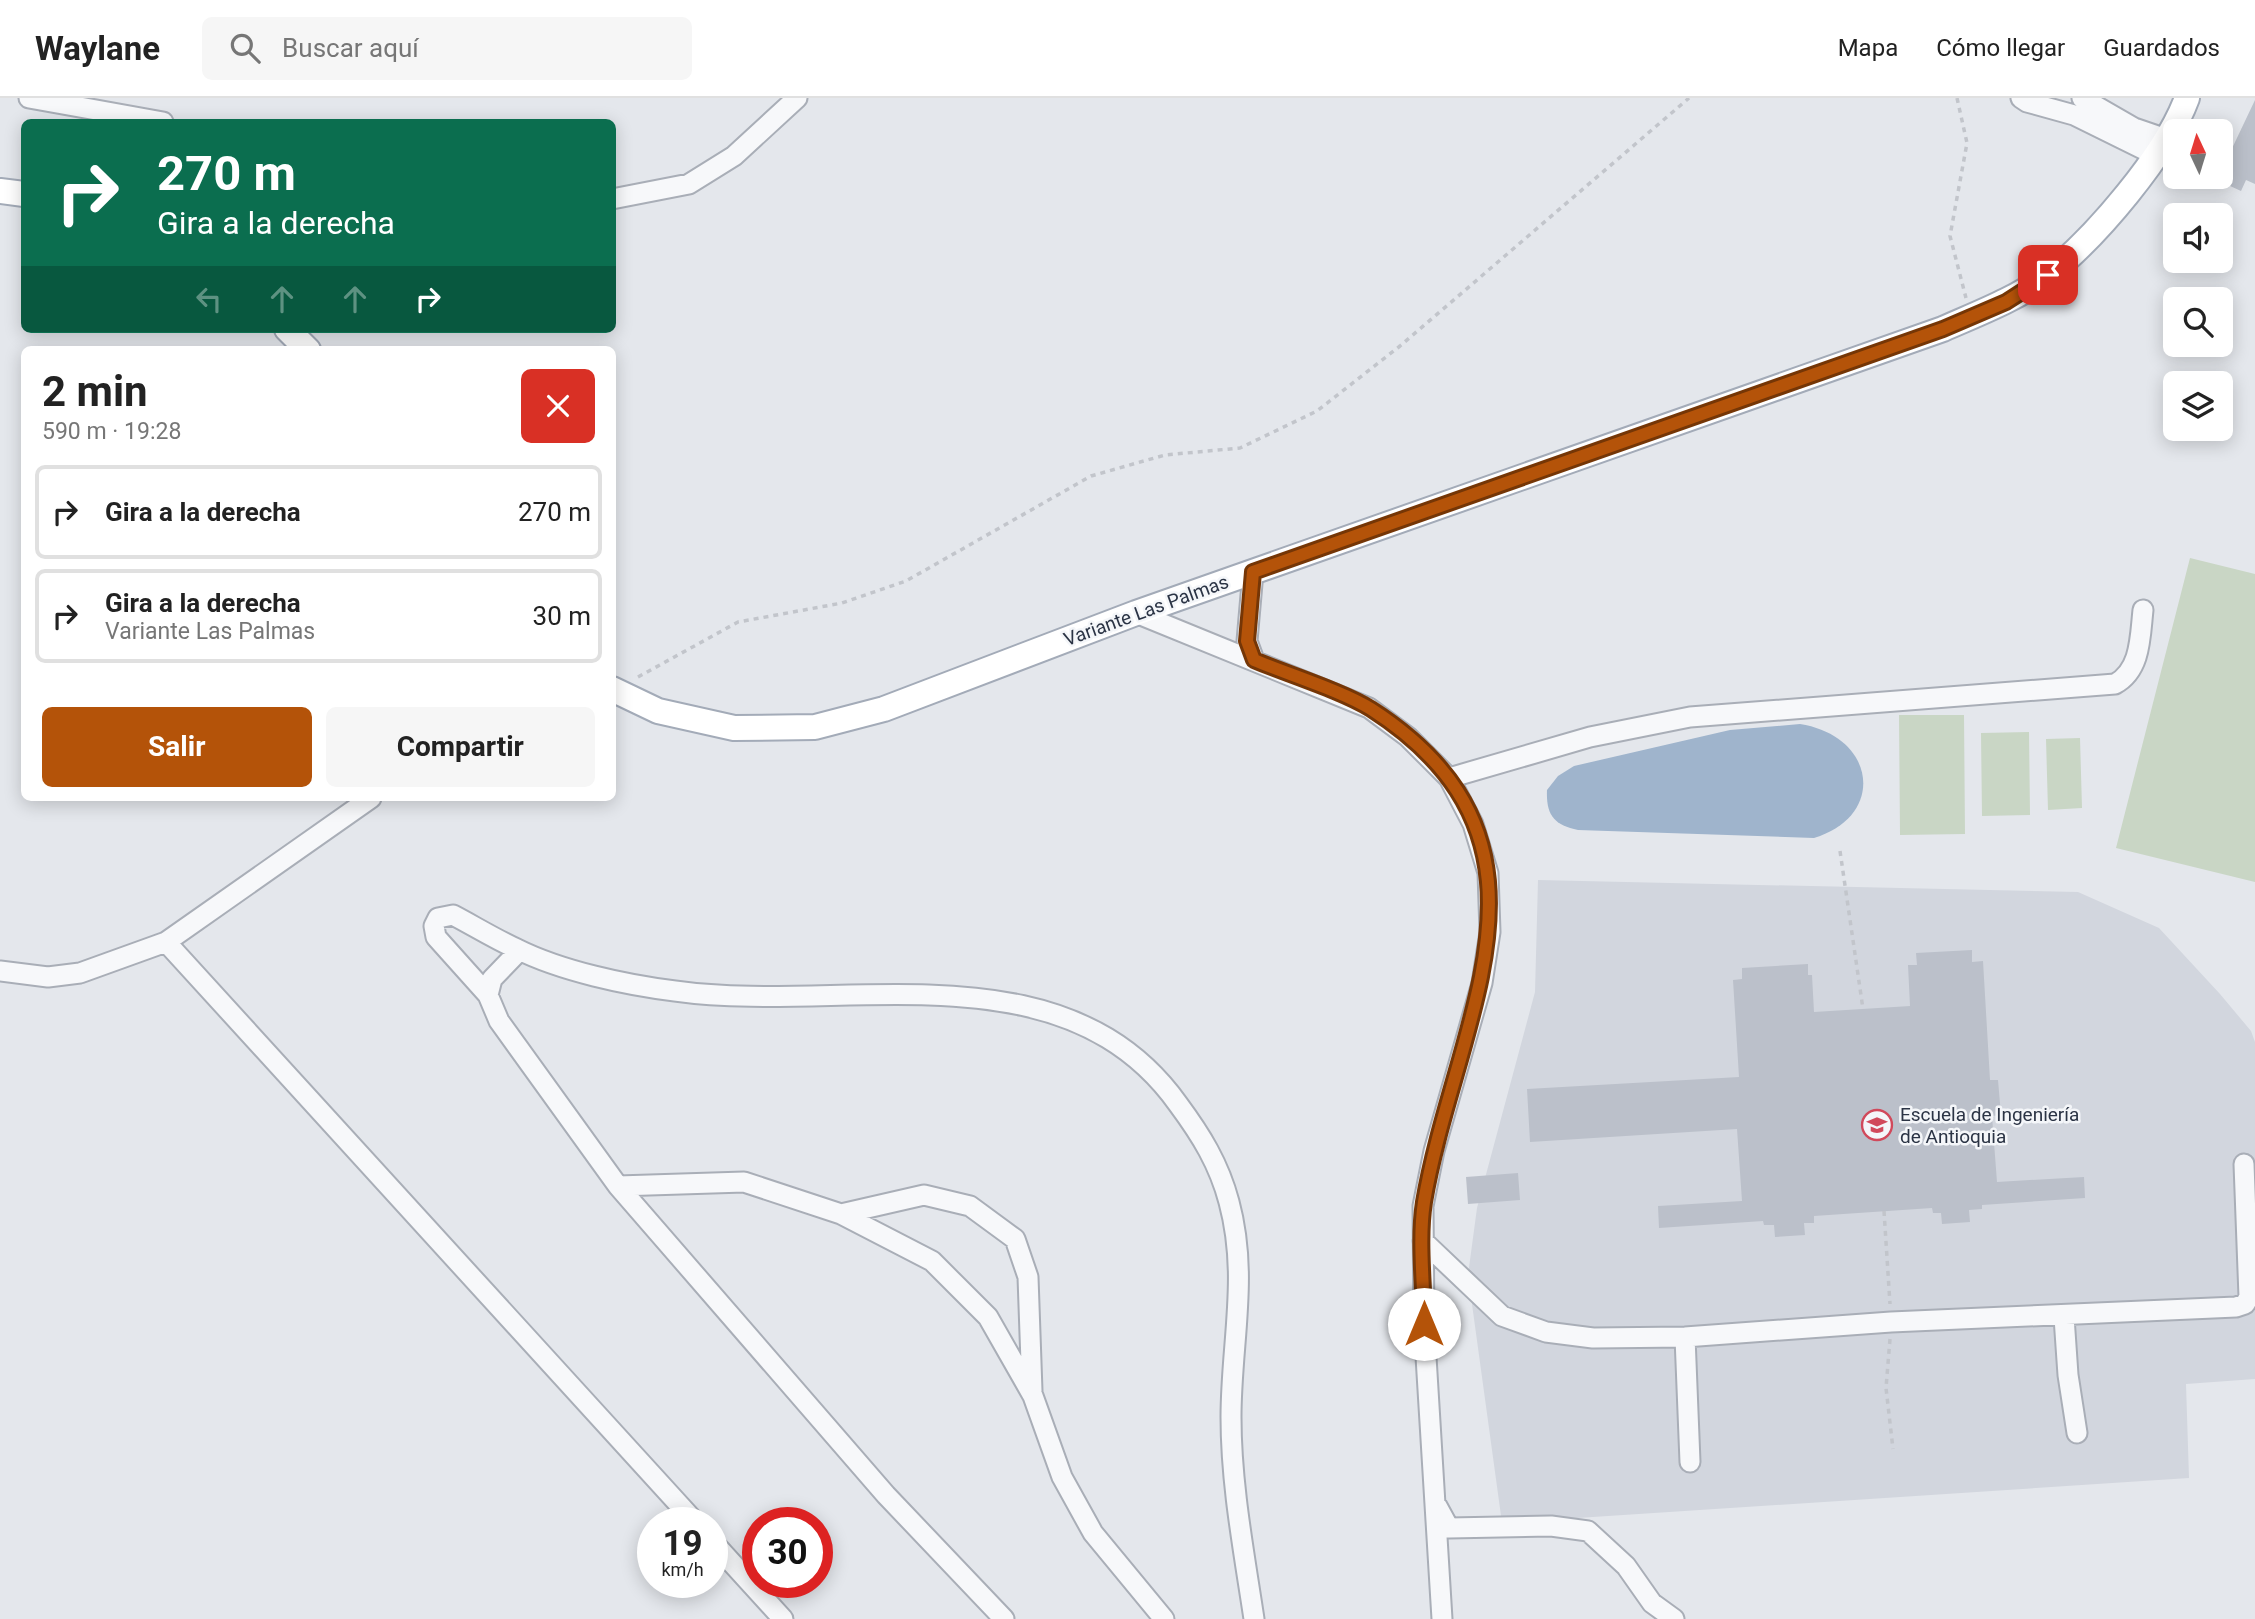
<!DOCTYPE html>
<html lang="es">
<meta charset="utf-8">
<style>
:root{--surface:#fff;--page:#f6f6f6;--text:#222;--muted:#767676;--line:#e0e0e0;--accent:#b45309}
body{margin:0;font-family:Roboto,sans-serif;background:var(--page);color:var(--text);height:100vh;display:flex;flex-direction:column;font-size:26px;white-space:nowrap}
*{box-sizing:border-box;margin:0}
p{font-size:23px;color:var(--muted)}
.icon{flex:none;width:38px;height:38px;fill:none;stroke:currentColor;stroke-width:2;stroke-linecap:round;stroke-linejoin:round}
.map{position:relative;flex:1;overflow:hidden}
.drawer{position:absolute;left:21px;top:248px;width:595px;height:455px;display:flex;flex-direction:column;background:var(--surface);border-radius:10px;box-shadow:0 4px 18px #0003}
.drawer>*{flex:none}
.guide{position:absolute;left:21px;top:21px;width:595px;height:214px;border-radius:10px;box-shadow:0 4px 18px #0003;background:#0b6e4f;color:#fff;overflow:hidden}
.needle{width:46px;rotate:356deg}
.controls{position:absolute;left:2163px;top:21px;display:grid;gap:14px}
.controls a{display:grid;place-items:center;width:70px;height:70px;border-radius:10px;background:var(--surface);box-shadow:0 4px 18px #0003;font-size:35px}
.speed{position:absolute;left:637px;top:1409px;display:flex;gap:14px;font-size:35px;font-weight:700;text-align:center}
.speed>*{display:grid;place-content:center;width:91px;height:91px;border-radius:50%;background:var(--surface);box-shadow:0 4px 18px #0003;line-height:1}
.speed small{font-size:18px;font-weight:400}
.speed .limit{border:10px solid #d22;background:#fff;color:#111}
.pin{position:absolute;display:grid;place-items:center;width:60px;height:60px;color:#fff;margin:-30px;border-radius:14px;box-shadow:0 4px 10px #0006}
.me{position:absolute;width:77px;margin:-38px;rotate:0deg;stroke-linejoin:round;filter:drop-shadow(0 0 5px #0008)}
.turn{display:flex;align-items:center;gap:24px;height:147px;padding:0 21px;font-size:32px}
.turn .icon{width:91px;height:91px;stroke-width:2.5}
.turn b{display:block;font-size:49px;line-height:60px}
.lanes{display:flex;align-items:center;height:66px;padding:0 21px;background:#0003;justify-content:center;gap:35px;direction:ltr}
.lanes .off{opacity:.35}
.round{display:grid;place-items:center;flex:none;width:74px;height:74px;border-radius:10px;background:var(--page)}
.headline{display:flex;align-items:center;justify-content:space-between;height:119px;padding:0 21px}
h1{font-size:42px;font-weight:700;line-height:52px}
.action{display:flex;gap:14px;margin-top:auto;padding:14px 21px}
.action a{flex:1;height:80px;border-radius:10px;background:var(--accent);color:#fff;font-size:28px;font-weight:700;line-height:80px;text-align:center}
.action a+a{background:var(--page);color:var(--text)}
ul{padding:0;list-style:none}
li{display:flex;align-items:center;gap:21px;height:94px;margin:0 14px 10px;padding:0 7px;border:4px solid var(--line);border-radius:10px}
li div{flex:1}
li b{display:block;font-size:26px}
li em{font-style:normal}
header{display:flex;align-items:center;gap:42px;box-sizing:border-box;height:98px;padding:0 35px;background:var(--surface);border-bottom:2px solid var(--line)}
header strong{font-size:33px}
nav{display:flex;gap:38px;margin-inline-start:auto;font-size:24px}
.search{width:490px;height:63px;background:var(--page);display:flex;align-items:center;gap:18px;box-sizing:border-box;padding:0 24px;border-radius:10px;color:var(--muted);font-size:26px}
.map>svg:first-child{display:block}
.built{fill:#d2d6de}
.green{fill:#c9d6c5}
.water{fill:#9fb4cc}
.building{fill:#bbc0ca}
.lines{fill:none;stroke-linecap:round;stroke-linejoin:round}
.minor-casing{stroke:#a9aeb7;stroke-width:23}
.major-casing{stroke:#a3abb8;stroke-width:28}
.path{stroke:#c2c5cb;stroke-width:3.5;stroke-dasharray:5 5;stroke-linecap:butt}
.minor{stroke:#f7f8fa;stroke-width:19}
.major{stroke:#fff;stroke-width:24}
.route-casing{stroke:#753606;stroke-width:18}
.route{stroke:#b45309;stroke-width:12}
.labels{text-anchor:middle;stroke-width:5;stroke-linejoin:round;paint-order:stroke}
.street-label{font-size:19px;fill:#2b3445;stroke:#f4f6f9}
.poi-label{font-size:19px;fill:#2b3445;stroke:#f4f6f9;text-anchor:start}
</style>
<header>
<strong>Waylane</strong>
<div class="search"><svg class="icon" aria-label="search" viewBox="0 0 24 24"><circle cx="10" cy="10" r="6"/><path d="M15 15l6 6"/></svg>Buscar aquí</div>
<nav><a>Mapa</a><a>Cómo llegar</a><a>Guardados</a></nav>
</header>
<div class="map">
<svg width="2255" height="1521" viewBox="0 0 2255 1521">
<rect width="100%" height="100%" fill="#e4e7ec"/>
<path class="built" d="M1538,782l540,12 81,36 61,66 31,37 4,11v337l-69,5 3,94 -687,45 -34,-248 9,-67 58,-216z"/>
<path class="green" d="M2190,460l65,16v308l-139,-34z
M1899,617h65l1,119 -65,1z
M2029,634l1,83 -48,1 -1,-83z
M2080,640l2,70 -34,2 -2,-71z"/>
<path class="water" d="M1800,626c76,12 87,92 14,114l-236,-8c-24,-5 -32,-15 -31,-40l11,-14 16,-10 156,-36z"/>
<path class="building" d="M2255,2v84l-9,-4 -5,11 -24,-11z
M1972,852v12l11,-1 7,119h8l3,35 -9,1 5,66 87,-5 1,21 -103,7v4l-13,1 1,12 -28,2 -1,-11h-8l-1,-5 -118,8v7h-10l1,12 -30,2 -1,-12h-10l-1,-4 -104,7 -1,-22 84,-5 -5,-72 -207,13 -3,-53 212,-12 -6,-97 9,-1v-11l66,-4v11h4l2,37 96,-6 -2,-41h9l-1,-12z
M1518,1075l2,27 -52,4 -2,-27z"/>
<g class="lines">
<g class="minor-casing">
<path id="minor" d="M29,0l134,24
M2021,0l6,4 47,13 81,40
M2082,0l52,30 32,11
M612,101l77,-15 45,-28 63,-58
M1253,474l-6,69 7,19
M1136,515l233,95 39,29 41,41 24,46 15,49 2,59 -8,51 -48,168 -11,55 1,118 18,295
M1449,680l141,-41 100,-20 425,-33c26,-14 25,-47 28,-74
M166,844l529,580
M0,873l48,6 32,-4 86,-31 205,-144
M488,897l4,-16 27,-28
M618,1088l126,-4 97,32 91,47 56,56 45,79 29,81 31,56 71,86
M841,1116l83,-19 46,11 45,33 13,38 4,114
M1423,1143l79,75 44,16 47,6 92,-1 206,-15 345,-15 9,-3 4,-7 -5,-133
M2064,1219l4,58 9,58
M1685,1239l5,125
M1437,1408l12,22 102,-2 37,5 38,35 26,37 22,16
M712,1443l71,78
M1004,1521l-118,-124 -268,-309 -119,-165 -11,-26 -52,-58 -2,-11 4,-8 15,-3c21,11 42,24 64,34 44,22 109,36 158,42 167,24 387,-49 503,113 23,31 41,60 51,98 20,74 2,141 2,215 0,68 13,135 23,202"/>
</g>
<g class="major-casing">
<path id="major" d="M0,93l24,3
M287,231l21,21
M612,591l46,22 76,17 81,-1 69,-18 252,-96 807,-284c36,-16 74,-30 105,-54 48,-38 118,-120 139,-177"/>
</g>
<path class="path" d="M1957,0l10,45 -17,93 16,62
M638,579l100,-55 104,-19 64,-22 185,-105 74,-21 75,-7 77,-37 83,-65 289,-248
M1840,753l23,158
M1884,1113l6,93
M1890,1241l-4,49 7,61"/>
<use href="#minor" class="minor"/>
<use href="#major" class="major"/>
</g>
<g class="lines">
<g class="route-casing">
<path id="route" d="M1424,1226c0,-39 -6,-83 0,-122 31,-183 155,-359 -53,-493 -29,-18 -84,-35 -117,-49l-7,-19 6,-69 690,-243 63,-27 42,-27"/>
</g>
<use href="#route" class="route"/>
</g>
<defs>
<g id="university-ring" transform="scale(1.575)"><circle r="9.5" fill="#f4f6f9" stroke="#d1495b" stroke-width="1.5"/><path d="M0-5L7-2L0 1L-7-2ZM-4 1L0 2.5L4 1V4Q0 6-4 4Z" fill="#d1495b"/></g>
</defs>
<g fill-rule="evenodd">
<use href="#university-ring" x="1877" y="1027"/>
</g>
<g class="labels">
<g class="street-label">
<text transform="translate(1146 512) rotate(-20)" y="7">Variante Las Palmas</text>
</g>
<g class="poi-label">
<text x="1900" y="1023">Escuela de Ingeniería<tspan x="1900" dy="22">de Antioquia</tspan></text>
</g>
</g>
</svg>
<div class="controls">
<a><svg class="needle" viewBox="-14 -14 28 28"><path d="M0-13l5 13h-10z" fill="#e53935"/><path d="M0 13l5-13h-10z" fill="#767676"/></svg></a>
<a><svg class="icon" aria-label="sound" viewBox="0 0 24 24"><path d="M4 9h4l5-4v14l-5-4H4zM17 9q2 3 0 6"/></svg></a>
<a><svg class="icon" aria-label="search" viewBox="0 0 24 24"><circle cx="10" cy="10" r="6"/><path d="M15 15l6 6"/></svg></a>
<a><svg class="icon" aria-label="layers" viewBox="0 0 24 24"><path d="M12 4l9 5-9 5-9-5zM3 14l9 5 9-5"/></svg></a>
</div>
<div class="speed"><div>19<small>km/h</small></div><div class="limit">30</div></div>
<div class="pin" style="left:2048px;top:177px;background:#d93025"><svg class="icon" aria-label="arrive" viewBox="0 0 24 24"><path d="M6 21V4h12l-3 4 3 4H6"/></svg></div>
<svg class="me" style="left:1424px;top:1226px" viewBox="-20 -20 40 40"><circle r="19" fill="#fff"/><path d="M0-13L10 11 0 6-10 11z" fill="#b45309"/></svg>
<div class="guide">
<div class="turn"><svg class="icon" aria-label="right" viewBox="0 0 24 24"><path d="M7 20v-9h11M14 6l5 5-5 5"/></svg><div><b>270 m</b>Gira a la derecha</div></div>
<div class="lanes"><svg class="icon off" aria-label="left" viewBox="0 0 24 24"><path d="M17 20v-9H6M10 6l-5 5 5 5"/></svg><svg class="icon off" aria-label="ahead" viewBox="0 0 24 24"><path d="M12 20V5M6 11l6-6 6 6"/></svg><svg class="icon off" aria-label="ahead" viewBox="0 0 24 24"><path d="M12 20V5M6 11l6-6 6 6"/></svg><svg class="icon" aria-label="right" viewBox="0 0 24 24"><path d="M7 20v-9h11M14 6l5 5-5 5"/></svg></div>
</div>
<section class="drawer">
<div class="headline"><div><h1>2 min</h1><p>590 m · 19:28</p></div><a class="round" style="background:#d93025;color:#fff"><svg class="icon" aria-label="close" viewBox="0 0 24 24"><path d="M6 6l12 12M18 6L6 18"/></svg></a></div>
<ul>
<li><svg class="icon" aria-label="right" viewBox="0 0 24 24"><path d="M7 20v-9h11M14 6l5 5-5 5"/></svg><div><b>Gira a la derecha</b></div><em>270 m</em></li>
<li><svg class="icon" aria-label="right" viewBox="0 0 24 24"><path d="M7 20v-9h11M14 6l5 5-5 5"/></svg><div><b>Gira a la derecha</b><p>Variante Las Palmas</p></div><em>30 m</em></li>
</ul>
<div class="action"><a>Salir</a><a>Compartir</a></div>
</section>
</div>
